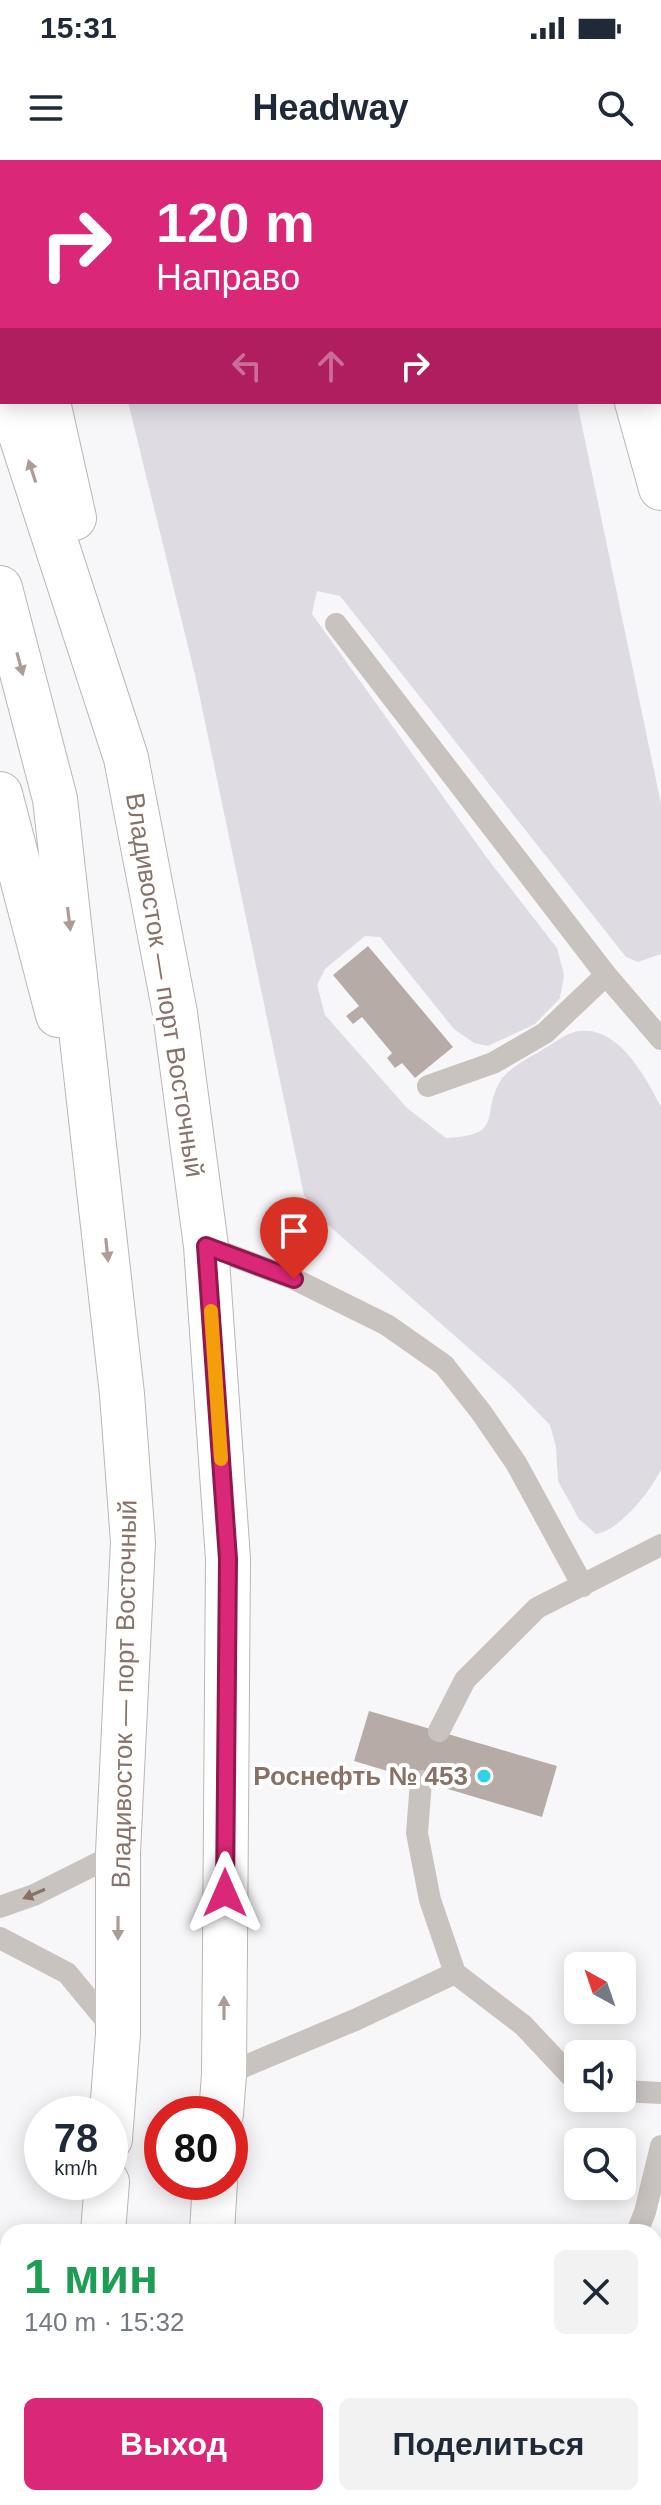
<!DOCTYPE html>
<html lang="ru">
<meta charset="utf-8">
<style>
:root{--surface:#fff;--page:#f2f2f3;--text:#1f2937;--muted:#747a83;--accent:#db2777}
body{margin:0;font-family:Arial,sans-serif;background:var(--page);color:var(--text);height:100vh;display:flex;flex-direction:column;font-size:30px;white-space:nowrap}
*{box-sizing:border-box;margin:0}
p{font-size:26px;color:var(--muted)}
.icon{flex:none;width:44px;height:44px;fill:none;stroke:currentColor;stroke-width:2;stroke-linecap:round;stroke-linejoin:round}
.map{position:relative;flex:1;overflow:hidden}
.details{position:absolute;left:0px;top:2064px;width:662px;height:282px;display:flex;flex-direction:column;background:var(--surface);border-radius:24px 24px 0 0;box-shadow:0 4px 20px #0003}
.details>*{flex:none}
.banner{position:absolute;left:0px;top:0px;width:662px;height:244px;box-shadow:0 4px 20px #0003;background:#db2777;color:#fff;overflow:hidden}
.needle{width:52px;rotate:320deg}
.fabs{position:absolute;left:564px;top:1792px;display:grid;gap:16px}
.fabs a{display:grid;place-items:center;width:72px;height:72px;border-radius:12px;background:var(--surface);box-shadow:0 4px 20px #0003;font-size:40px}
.speed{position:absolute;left:24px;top:1936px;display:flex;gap:16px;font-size:40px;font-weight:700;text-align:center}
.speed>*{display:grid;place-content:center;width:104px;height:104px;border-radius:50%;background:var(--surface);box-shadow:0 4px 20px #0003;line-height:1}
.speed small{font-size:20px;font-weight:400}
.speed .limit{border:12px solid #d22;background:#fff;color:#111}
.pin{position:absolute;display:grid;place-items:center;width:68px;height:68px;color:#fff;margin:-82px -34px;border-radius:50% 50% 50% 0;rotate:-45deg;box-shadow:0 0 8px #0007}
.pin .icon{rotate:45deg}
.me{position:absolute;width:88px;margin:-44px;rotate:0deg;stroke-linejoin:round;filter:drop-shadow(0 0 6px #0008)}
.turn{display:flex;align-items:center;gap:28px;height:168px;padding:0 24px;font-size:36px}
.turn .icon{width:104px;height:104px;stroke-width:2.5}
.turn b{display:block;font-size:56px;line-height:68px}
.lanes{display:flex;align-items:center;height:76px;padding:0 24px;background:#0003;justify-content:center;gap:40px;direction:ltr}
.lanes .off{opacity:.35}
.round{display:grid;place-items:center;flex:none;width:84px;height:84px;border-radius:12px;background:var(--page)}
.headline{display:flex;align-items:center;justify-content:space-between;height:136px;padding:0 24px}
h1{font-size:48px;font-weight:600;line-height:60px;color:#1e9e55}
.action{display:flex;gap:16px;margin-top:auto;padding:16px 24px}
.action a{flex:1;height:92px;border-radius:12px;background:var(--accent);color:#fff;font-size:32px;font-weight:600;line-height:92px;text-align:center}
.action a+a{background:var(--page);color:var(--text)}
.status{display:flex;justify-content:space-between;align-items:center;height:56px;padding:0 40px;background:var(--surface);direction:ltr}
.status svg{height:22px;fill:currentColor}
header{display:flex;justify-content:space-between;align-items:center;height:104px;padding:0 24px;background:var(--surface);font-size:36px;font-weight:600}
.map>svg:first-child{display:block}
.green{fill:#dedbe3}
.building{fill:#b6aba7}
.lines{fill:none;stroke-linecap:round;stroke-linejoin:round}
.primary-casing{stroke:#bdb7b4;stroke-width:46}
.trunk-casing{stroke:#bcb6b3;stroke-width:46}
.service{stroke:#c9c3c0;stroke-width:22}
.primary{stroke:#fff;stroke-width:44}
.trunk{stroke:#fff;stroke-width:44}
.oneway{fill:#ac9c95}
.oneway2{fill:#887268}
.route-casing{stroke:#8e194d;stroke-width:20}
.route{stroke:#db2777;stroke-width:14}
.slow{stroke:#f59e0b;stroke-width:14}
.poi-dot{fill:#2ed3e3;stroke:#fff;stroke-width:3}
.labels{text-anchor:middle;stroke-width:8;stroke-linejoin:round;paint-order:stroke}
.street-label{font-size:26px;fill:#887268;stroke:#fff}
.poi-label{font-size:26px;font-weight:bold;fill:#887268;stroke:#fff;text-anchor:end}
</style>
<div class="status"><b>15:31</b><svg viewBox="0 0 49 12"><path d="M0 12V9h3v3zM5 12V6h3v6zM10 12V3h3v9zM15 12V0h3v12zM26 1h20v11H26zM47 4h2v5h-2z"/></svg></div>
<header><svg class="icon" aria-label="menu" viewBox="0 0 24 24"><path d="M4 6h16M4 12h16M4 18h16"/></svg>Headway<svg class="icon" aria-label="search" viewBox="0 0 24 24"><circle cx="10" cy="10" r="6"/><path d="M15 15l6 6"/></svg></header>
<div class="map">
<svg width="661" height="2345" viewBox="0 0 661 2345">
<rect width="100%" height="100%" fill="#f7f7f9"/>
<path class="green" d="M67,0h435l1,2h-436z
M601,0h60v187l-1,-185z
M128,242h449l84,402v150l-23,8 -12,-5 -286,-361 -23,-5 -5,23 175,244 70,90 7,27 -4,23 -25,26 -47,22 -14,-3 -20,-14 -74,-92 -15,-1 -40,33 -8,16 8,30 82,93 39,30c61,-3 33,-23 55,-58 8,-12 29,-23 41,-30 11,-6 25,-18 38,-19 39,-5 66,47 81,76v362c-9,21 -42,62 -65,65l-17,-15 -21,-38 -2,-34 -6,-22 -39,-40 -192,-168 -15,-22 -108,-516z
M661,2165v180h-85l4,-7h74v-158z"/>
<path class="building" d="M368,786l85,101 -38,31 -13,-15 -7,5 -8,-10 5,-5 -30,-36 -9,7 -7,-8 13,-10 -26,-31z
M369,1551l188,55 -15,51 -188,-56z"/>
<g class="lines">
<g class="primary-casing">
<path id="primary" d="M568,0l1,2
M637,242l24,86"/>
</g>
<g class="trunk-casing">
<path id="trunk" d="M0,21l2,9
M10,242l116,356 49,255 31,233 22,313 -4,516 -3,39
M48,242l26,116
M0,428l55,211 67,595 11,148 -15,311v181l-8,105
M0,634l58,221
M103,2072l4,-50
M212,2072l3,-50
M64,2345l1,-7
M166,2345l2,-7"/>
</g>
<path class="service" d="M336,464l270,351 55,64
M428,926l65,-23 52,-30 61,-58
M206,1086l88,33 93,46 57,40 37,47 35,51 67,123
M439,1571l26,-51 72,-72 124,-63
M421,1621l-4,52 13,67 25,73
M0,1747l34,-12 84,-42
M0,1778l67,35 48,58
M224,1915l131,-55 100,-47 68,52 47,50 8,3
M622,1931l39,2
M637,2072l8,-20 16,-66
M509,2345l4,-7"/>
<use href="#primary" class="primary"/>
<use href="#trunk" class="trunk"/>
</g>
<defs><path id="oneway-solid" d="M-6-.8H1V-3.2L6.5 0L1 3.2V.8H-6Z" transform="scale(2)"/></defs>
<g class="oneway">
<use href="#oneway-solid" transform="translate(32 311) rotate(-108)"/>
<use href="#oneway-solid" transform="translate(20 504) rotate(75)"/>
<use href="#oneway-solid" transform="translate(69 759) rotate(83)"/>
<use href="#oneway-solid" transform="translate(107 1090) rotate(84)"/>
<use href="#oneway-solid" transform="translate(118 1768) rotate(90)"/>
<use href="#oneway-solid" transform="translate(224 1848) rotate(-90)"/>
</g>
<use class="oneway2" href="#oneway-solid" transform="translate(34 1734) rotate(157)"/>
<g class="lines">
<g class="route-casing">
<path id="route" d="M225,1733l3,-334 -22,-313 88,33"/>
</g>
<use href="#route" class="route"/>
<path class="slow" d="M211,1151l10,148"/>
</g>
<circle class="poi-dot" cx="484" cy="1616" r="8"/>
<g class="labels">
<g class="street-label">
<text transform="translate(165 825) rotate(81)" y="9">Владивосток — порт Восточный</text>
<text transform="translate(124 1534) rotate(-89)" y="9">Владивосток — порт Восточный</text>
</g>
<g class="poi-label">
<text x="468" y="1625">Роснефть № 453</text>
</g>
</g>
</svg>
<div class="fabs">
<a><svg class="needle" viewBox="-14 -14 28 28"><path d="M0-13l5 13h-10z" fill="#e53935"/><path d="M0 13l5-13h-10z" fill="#747a83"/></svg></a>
<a><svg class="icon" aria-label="sound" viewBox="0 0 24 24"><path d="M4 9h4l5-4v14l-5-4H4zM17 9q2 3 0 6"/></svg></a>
<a><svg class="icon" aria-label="search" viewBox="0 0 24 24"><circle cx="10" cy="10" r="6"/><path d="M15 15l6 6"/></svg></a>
</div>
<div class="speed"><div>78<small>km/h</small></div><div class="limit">80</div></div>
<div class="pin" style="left:294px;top:1119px;background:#d93025"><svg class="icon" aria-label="arrive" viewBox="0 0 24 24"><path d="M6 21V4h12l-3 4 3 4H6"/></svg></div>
<svg class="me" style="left:225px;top:1733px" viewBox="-20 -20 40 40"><path d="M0-17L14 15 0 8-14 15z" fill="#db2777" stroke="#fff" stroke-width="4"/></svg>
<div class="banner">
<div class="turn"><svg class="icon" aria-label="right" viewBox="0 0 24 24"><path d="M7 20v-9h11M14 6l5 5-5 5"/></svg><div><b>120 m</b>Направо</div></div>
<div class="lanes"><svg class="icon off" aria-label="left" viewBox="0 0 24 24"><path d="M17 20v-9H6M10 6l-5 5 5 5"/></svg><svg class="icon off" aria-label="ahead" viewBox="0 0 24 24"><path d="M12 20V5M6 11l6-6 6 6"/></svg><svg class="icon" aria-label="right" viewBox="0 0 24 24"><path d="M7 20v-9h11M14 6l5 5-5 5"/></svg></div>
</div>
<section class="details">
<div class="headline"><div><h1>1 мин</h1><p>140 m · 15:32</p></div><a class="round"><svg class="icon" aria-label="close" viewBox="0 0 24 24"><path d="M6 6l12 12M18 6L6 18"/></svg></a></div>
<div class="action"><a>Выход</a><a>Поделиться</a></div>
</section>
</div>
